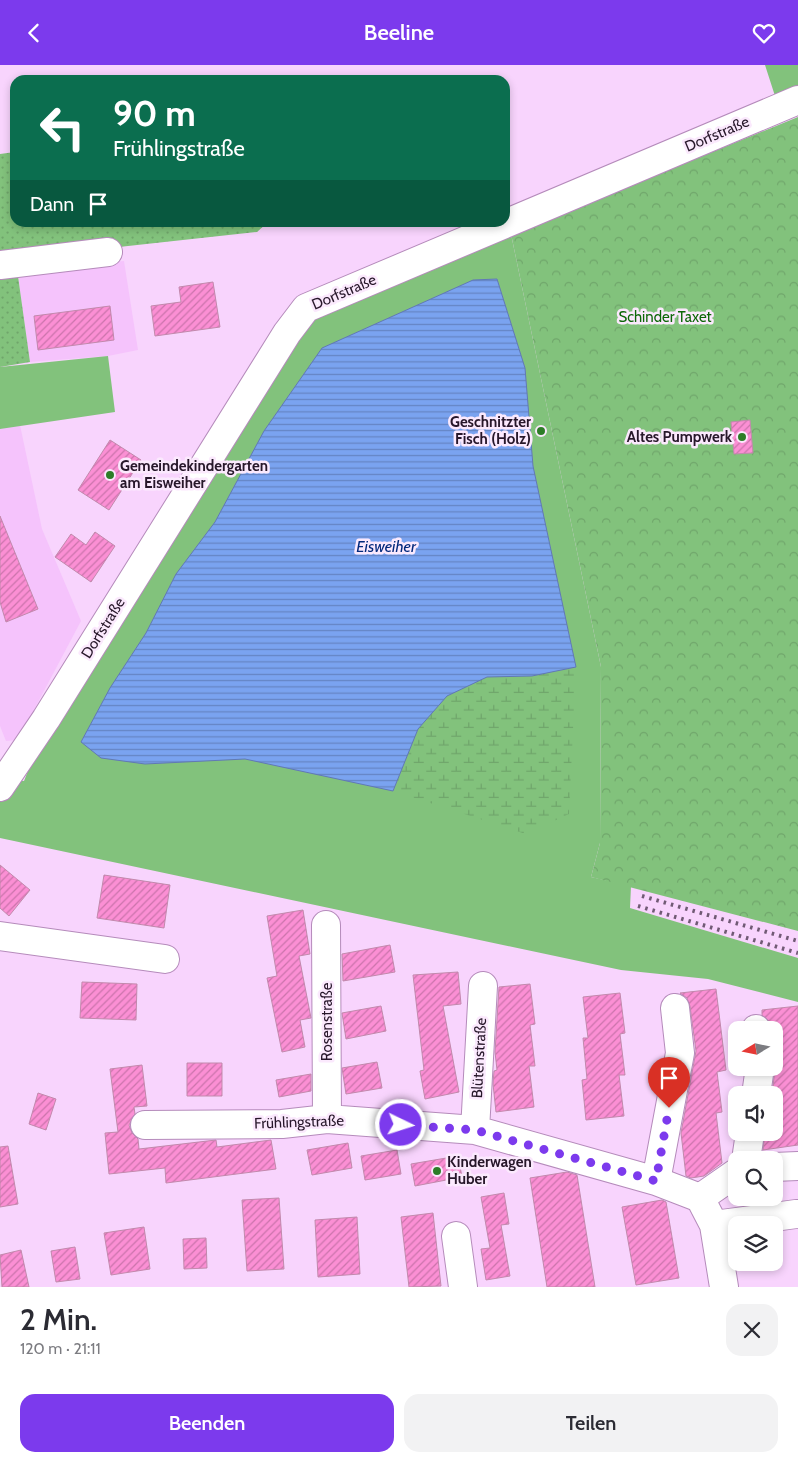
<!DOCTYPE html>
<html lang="de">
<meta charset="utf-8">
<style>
:root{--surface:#fff;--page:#f2f2f3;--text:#2b2b33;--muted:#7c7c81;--accent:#7c3aed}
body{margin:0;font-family:Cabin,sans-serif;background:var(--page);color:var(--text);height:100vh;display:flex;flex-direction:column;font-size:19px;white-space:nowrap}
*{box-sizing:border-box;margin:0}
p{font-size:16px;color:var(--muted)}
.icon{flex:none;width:28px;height:28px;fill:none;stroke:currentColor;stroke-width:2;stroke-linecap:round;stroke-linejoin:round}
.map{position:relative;height:1222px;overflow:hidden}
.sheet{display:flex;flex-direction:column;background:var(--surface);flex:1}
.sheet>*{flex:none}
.hud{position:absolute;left:10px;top:10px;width:500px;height:152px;border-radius:15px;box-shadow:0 2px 8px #0003;background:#0b6e4f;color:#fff;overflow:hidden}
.needle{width:32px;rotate:260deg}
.fabs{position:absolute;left:728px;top:956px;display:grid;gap:10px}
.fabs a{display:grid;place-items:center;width:55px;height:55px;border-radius:10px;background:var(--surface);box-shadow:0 2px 8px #0003;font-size:25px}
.pin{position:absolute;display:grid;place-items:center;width:42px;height:42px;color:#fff;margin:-51px -21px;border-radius:50% 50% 50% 0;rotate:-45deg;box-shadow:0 0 5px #0007}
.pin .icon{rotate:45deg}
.me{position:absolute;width:55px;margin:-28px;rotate:94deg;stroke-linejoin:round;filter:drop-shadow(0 0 4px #0008)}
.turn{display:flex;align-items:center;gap:18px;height:105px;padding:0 20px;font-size:22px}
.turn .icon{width:65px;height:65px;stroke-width:2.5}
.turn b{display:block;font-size:35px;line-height:42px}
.then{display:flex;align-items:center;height:48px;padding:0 20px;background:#0003;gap:10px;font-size:19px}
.round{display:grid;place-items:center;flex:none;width:52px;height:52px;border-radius:15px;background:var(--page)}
.head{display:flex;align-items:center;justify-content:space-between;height:85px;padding:0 20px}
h1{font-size:30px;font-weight:600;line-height:38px}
.action{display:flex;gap:10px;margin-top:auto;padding:10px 20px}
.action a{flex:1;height:58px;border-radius:15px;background:var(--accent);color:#fff;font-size:20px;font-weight:600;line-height:58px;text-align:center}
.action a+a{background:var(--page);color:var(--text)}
header{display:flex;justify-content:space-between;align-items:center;height:65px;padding:0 20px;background:var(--accent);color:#fff;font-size:22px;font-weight:600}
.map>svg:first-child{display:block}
.built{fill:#f5c3fc}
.green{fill:#82c27c}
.forest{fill:url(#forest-crowns)}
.wetland{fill:url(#wetland-marsh)}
.garden{fill:url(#garden-dots)}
.water{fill:url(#water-rules);stroke:#6179b5}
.building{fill:url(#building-hatch);stroke:#c289ac}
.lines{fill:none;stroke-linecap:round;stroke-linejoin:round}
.minor-casing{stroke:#b58bbb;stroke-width:30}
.minor{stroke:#fff;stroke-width:28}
.rail{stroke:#715a75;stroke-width:4;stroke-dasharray:2.5 5;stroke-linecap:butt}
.route{stroke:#7c3aed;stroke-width:9;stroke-dasharray:0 16.2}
.poi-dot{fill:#2d7d27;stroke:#fbe9fd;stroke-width:2}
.labels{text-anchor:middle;stroke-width:5;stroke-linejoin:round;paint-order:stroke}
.street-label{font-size:15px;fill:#27172a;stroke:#fbe9fd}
.park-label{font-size:15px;fill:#0c6707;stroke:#fbe9fd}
.poi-label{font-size:15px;font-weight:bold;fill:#27172a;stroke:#fbe9fd;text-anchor:end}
.water-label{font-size:16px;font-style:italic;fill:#02297c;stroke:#fbe9fd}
</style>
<header><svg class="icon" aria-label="back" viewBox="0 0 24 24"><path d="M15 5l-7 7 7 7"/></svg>Beeline<svg class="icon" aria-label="heart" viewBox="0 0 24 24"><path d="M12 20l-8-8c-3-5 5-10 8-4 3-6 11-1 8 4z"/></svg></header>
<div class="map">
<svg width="798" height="1222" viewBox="0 0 798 1222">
<defs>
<pattern id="forest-crowns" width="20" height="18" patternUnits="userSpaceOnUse" patternTransform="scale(1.25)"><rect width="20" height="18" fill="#82c27c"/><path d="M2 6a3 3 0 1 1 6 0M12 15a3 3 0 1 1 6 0" fill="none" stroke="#70a66b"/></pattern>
<pattern id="wetland-marsh" width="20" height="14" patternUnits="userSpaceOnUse" patternTransform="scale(1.25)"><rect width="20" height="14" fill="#82c27c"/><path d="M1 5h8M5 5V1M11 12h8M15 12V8" fill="none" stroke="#70a66b"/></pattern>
<pattern id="garden-dots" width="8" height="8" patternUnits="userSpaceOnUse" patternTransform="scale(1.25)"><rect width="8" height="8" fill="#82c27c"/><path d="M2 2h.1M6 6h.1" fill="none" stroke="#70a66b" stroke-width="1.8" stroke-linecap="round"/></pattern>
<pattern id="water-rules" width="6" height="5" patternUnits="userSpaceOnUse" patternTransform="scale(1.25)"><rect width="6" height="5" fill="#7aa3f0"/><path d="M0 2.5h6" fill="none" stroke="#6484c3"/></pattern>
<pattern id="building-hatch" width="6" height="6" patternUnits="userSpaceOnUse" patternTransform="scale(1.25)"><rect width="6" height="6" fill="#fb8fd4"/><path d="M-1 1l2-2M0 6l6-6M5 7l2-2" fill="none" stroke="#cb74ac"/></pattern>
</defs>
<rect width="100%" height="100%" fill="#f8d4fd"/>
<path class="built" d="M124,196l14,89 -30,6 -78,6 -13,-93z
M20,360l22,104 39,92 -63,119 -12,1 -6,-15v-297z"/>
<path class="green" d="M765,0h33v22l-23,9z
M511,169l90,433 -1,176 -9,34 40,9 -1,22 168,50v44l-90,-23 -87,-9 -621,-132v-59l24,2 14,-35 272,-423 16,-12z
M108,291l7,56 -115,17v-62z"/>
<path class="forest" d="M798,52v814l-207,-54 9,-34 1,-176 -90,-433z"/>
<path class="wetland" d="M576,602l-7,147 -43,20 -133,-43 25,-62 29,-33 40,-19 45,-1z"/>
<path class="garden" d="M15,87v71h252l-10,9 -257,28v-106z
M17,204l13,93 -30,5v-96z"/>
<path class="water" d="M497,214l28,89 8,98 43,201 -44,9 -45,1 -40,19 -29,33 -25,62 -148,-32 -100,5 -44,-6 -20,-16 29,-54 36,-55 30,-59 39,-52 49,-91 58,-83 151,-68z"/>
<path class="building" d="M213,217l7,45 -65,9 -4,-30 30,-4 -2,-15z
M110,241l4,34 -76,10 -4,-34z
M750,355l3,33 -19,1 -3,-32z
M110,375l31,20 -32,50 -31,-20z
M0,451l38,93 -32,13 -6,-20z
M95,467l20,14 -24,36 -36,-25 16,-23 15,11z
M0,800l30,25 -21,26 -9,-8z
M104,810l66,10 -6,43 -67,-10z
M303,845l7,44 -11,2 12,62 -11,2 5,27 -23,5 -15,-74 10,-2 -10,-60z
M390,880l5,27 -52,9 -1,-27z
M458,907l3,32 -18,2 16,86 -34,7 -5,-28 4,-1 -11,-95z
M82,917l55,2 -1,36 -56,-2z
M530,919l5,40 -5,1 5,41h-6l5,41 -38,5 -3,-28 1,-13 3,-1 -2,-18 4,-65z
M716,924l10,81 -9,2 5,40 -6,1 6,50 -18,13 -13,2 -5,-2 -5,-43 15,-82 -6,-45 -3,-8 -7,-5z
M620,928l5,40 -5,1 5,41h-6l5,41 -38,4 -4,-40 5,-1 -4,-41h5l-5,-41z
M381,941l5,25 -40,8 -4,-26z
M798,941v139l-35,5 2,-17h9v-38h-2l3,-26 -1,-39h-2l-3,-9 -7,-6v-5z
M377,997l5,26 -36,6 -4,-26z
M187,998h35v33h-35z
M142,1000l5,41 -13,1 1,7 -6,11 3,8 6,6 1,10 77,-9 1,7 54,-7 5,29 -110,14 -1,-15 -56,6 -4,-41 13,-1 -8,-63z
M311,1009v17l-32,6 -3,-17z
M38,1028l18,6 -10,31 -17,-6z
M348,1078l4,25 -40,7 -5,-25z
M8,1081l10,58 -18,3v-60z
M397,1085l4,24 -36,6 -4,-24z
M458,1091l4,21 -47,9 -4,-22z
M567,1107l10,3 18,112h-48l-17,-109z
M504,1128l5,31 -8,1 9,51 -24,4 -5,-31 9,-1 -9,-51z
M279,1133l5,71 -37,2 -5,-71z
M662,1135l4,2 13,76 -43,7 -14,-78z
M433,1148l8,73 -32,1 -8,-70z
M357,1152l3,57 -42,3 -3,-57z
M144,1162l6,42 -39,6 -7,-42z
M206,1173l1,30 -23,1 -1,-30z
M75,1182l5,32 -24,3 -5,-31z
M21,1185l8,37h-27l-2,-32z"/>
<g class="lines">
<g class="minor-casing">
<path id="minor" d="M0,200l108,-13
M0,722l46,-68 241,-386 19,-25 492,-208
M326,860l1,194
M0,871l165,23
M756,964v1
M756,1030l4,-28
M145,1060l137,-1 45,-5 148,11 181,51 44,17 14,27 10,62
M475,1065l8,-144
M746,1095l4,-27
M774,1102l24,-1
M656,1116l24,-128 -5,-45
M700,1133l36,-25
M714,1160l82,-11
M456,1171l7,51"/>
</g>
<use href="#minor" class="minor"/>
<path class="rail" d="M642,831l156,45
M638,841l160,47"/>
</g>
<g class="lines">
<path class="route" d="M401,1060l74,5 181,51 13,-73"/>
</g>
<g class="poi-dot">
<circle cx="541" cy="366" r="5"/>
<circle cx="742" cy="372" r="5"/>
<circle cx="110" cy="410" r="5"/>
<circle cx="437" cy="1106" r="5"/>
</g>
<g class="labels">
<g class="street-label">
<text transform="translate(717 69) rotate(-23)" y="5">Dorfstraße</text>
<text transform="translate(344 227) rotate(-23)" y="5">Dorfstraße</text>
<text transform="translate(103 563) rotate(-58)" y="5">Dorfstraße</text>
<text transform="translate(327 957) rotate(-90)" y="5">Rosenstraße</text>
<text transform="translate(479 993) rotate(-87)" y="5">Blütenstraße</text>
<text transform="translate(299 1057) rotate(-2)" y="5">Frühlingstraße</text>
</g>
<g class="park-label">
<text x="665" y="257">Schinder Taxet</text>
</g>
<g class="poi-label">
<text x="531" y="362">Geschnitzter<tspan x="531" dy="17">Fisch (Holz)</tspan></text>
<text x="732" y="377">Altes Pumpwerk</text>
<text x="120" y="406" text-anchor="start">Gemeindekindergarten<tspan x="120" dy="17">am Eisweiher</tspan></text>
<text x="447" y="1102" text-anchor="start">Kinderwagen<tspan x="447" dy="17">Huber</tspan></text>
</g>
<g class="water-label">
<text x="386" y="487">Eisweiher</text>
</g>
</g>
</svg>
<div class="fabs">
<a><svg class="needle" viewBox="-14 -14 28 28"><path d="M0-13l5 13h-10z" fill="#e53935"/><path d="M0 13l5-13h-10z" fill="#7c7c81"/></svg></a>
<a><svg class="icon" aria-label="sound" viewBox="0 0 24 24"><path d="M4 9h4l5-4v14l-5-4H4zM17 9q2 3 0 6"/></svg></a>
<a><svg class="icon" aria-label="search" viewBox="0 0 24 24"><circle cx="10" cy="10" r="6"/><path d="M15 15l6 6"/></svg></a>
<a><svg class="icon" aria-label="layers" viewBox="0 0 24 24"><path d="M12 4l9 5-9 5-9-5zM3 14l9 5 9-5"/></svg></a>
</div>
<div class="pin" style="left:669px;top:1043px;background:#d93025"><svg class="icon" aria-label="arrive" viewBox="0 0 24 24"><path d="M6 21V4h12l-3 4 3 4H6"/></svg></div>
<svg class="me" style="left:401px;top:1060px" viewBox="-20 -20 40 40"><circle r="17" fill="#7c3aed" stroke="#fff" stroke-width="3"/><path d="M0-11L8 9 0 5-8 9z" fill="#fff"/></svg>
<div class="hud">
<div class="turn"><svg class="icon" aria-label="left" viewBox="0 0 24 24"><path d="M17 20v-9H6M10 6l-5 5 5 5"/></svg><div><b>90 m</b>Frühlingstraße</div></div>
<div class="then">Dann<svg class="icon" aria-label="arrive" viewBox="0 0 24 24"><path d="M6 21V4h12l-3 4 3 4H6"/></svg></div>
</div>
</div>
<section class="sheet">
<div class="head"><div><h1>2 Min.</h1><p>120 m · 21:11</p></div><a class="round"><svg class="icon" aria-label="close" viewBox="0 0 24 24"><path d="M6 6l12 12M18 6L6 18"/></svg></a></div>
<div class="action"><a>Beenden</a><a>Teilen</a></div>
</section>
